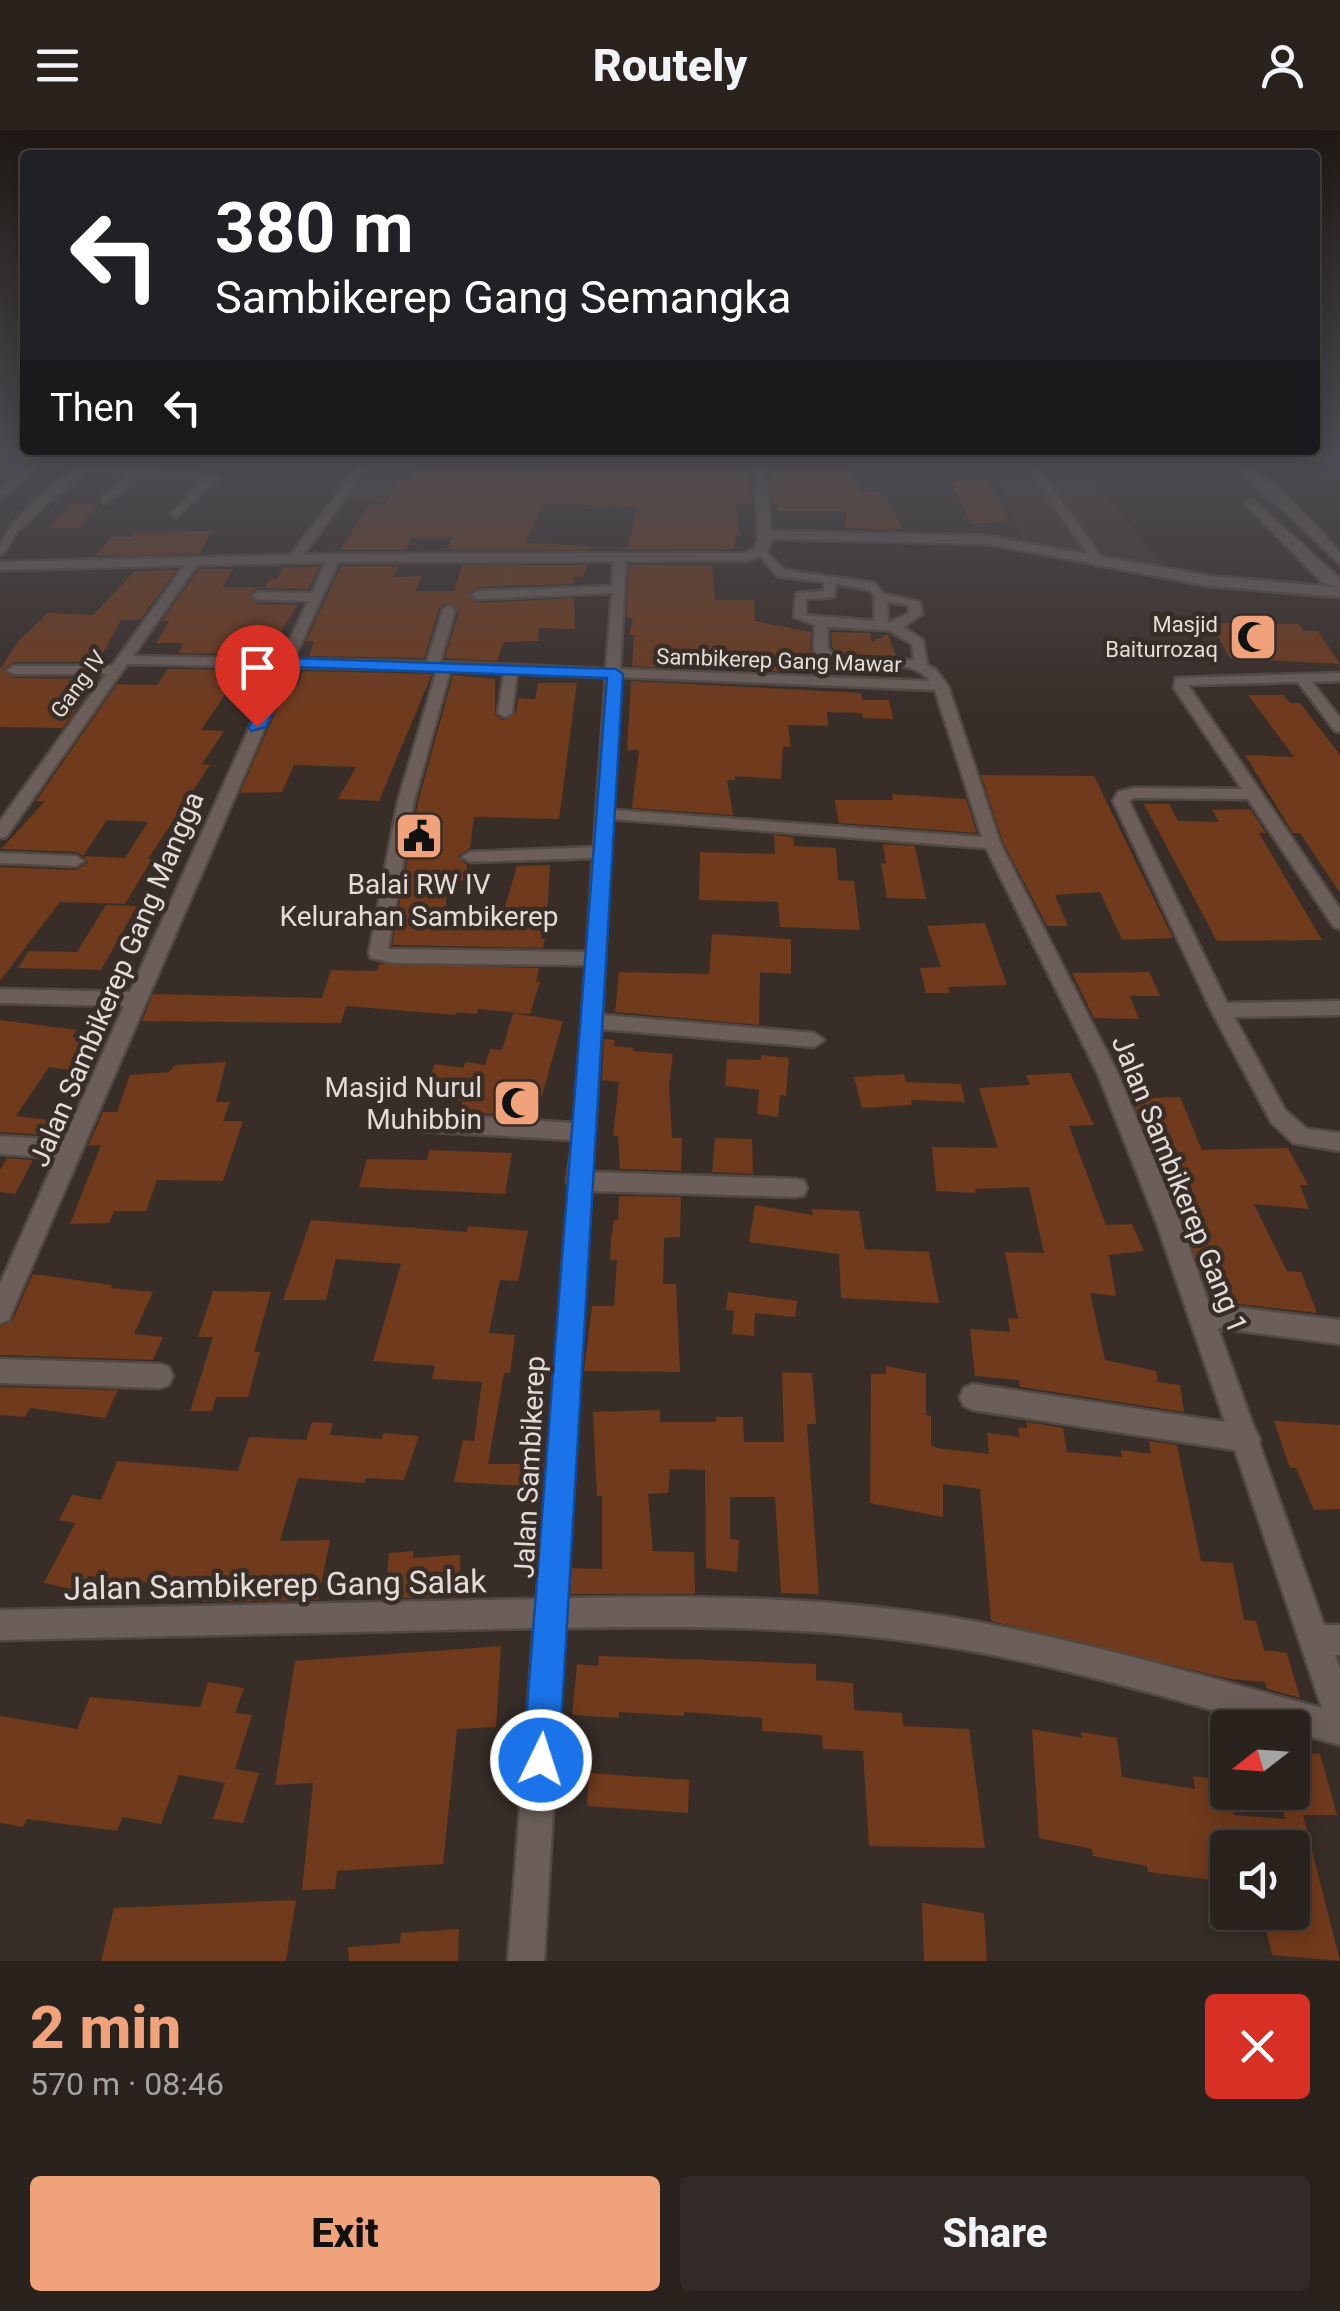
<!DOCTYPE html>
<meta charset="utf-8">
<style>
:root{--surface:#2a221d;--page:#322a26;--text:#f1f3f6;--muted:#a5a4a4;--line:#463f3b;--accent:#f0a27a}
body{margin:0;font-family:Roboto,sans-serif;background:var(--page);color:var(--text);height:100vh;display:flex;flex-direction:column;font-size:38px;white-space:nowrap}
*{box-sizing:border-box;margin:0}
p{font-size:32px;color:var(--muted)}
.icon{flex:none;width:55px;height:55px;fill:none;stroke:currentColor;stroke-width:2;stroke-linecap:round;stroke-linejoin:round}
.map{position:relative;height:1831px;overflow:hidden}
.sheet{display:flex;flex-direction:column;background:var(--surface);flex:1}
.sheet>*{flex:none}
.guide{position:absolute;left:20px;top:20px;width:1300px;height:305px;border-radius:10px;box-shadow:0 5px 25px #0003,0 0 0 2px var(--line);background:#202124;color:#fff;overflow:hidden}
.needle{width:65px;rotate:253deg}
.fabs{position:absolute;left:1210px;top:1580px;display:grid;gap:20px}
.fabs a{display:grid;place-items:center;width:100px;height:100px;border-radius:10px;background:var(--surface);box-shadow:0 5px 25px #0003,0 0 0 2px var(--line);font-size:50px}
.pin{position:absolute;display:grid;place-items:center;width:85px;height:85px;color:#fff;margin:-102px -42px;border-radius:50% 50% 50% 0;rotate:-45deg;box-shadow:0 0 10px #0007}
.pin .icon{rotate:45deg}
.me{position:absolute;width:110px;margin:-55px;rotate:4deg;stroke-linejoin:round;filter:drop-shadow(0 0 8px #0008)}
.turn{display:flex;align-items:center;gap:35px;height:210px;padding:0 30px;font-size:45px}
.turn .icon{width:130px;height:130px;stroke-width:2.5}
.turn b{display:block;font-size:70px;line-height:85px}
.then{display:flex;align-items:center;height:95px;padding:0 30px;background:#0003;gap:20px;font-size:38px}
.round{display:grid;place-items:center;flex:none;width:105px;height:105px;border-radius:10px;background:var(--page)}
.summary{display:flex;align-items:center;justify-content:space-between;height:170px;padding:0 30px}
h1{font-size:60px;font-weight:800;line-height:75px;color:var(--accent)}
.action{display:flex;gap:20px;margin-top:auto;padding:20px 30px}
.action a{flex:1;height:115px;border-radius:10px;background:var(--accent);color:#111;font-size:40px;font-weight:800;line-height:115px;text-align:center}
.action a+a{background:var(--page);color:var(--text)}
header{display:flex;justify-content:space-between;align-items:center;height:130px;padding:0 30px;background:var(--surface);font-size:45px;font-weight:800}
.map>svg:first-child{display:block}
.built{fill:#47362d}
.building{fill:#703a1c}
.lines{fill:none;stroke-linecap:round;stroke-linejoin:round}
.street-casing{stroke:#524944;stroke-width:5}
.secondary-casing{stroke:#524944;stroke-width:5}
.street{fill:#6c5f59;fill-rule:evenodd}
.secondary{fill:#6c5f59;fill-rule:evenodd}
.route{fill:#1a73e8;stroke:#114b97;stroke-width:2.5}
.labels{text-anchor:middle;stroke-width:9;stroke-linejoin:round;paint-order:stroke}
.far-poi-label{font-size:22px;fill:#e4dcd8;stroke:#382d27;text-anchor:end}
.far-street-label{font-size:22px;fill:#e4dcd8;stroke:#382d27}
.poi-label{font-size:28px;fill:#e4dcd8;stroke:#382d27}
.street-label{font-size:28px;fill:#e4dcd8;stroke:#382d27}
.near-street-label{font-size:32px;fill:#e4dcd8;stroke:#382d27}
</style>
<header><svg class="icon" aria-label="menu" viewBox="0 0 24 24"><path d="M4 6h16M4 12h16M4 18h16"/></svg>Routely<svg class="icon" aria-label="person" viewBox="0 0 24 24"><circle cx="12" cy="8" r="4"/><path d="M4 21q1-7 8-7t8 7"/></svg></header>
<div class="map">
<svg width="1340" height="1831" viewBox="0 0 1340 1831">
<rect width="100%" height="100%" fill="#382d27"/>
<path class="built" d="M376,331h139l87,7 -140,38 -113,-6z
M851,331h224l97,111 -148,-29 -34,-80 -47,1 2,9 -92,-2z"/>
<path class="building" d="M549,331h200l3,42h-17l6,33 -5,-1 -2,14 -112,1 6,-4 9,-39 -93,-4 -19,40 67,3 -1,4h-144l5,-12h-40l-6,12h-66l30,-46 14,1 18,-27 7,1 8,-12 19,1 4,-6 109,5z
M769,331l82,2 8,28 24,1 20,38 -57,-2v-17h-68l-1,-7h-5z
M952,351h37l20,40 -38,3z
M71,374h28l-20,24h-29z
M212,401l-13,23 -104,2 17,-19h19l4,-5z
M462,435h125l-4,12h-10v7l-95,3 -10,7 10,9 96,-5 1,31 -36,-1 -1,13 -34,1 -7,19 -52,-3 14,-47 -12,-8 -8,6 -15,49 -115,-2 5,-15h-8l35,-75h58l-6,11 28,-1 -5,15h38z
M629,435h83l3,35h39l1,21 56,11 -1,18 15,13 1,10 -194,-7 2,-31h-5l4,-17h-7z
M320,436l-12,23 -50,-1 -10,7 10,9 40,1 -33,50 -87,-2 6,-10h-28l13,-22h-7l37,-52h35l-12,18h43l5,-7h6l7,-13z
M177,440l-37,50h-19l-23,42h-84l-11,7 11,9 83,1 -34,49 -63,-1v-58l19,-29 29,-27 45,2 42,-44z
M1211,493l88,1 5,7h14l22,33 -110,-6z
M831,502l39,1 2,9 16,-8 8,22 -57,-2 -7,-7z
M168,539l87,1 -15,20 -11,-1 -28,41 23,1 -22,33 8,1 -62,94h4l-27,45 -65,-2 -60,79v-114l76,3 12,-8 -4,-6 41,2 23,-36 -41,-2 -24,36 -7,-4 -75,-3 44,-48h-9l81,-117 40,1z
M303,541l129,3 -53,127 -41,-2 18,-32 -62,-2 -12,27 -42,1 47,-108h11z
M453,545l42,4v36l8,5 13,-7 2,-15 17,1 3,-16h39l-18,136 -85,-2 -4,31 -12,8 9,9 -2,16 -16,-1 -5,38 57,2 16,-54 33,-1 -3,49 -6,25h4l-2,9 -151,-3 26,-143z
M631,551l230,12 1,7h27l4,19 -30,-1 -1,-5 -35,-1 1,14 -40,-1 3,22 -8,-1 -2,33 -46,-3v4h-8l6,35 -101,-7 7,-58h-12z
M1248,565h35l7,8h10l40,52v138l-40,-60h-7l-48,-78 49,2z
M981,645l113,1 79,162 -51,2 -22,-48 -45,3 13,31h-21l-44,-84z
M892,664l74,5 11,34 -138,-10 -4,-23h58z
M1144,674h25l9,17 41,1 -7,-12 38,-1 16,24h-7l63,107 -105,1z
M774,705l19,2 1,9 42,2 2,32 16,1 6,49 -80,-3 -2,-25 -79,-2 1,-48 75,2z
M883,714l32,2 11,53 -39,-1 -6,-35 5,1z
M106,775l31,1 -36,64 -83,-2 11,-17 48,1z
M985,793l22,62 -59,2 2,6h-24l-6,-25 21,-1 -14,-41z
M712,804l79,5v35l-31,-2 -1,53 -144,-13 4,-40 90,2z
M379,834l160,4 -3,14h4l-10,32 -52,-5 -1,5 -20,-2 -2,3 -109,-9 -5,17 -199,-2 11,-27 169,4 9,-28 46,1z
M1149,842l11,24h-30l9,23 -45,-1 -22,-45z
M513,883l50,8 -27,96 -77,-5 4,-11 -41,-6 13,-31 28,4 3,-6 19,3 5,-16 12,1z
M0,890l77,10 -5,7 19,2 -20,31 -22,-3 -33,49 42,5 -9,14 -49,-3z
M604,909l11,1 -1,6 20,2 -1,3 40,3 -4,31 3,53h10l-1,33 -61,-2 -2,-33h-5l6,-54 -17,-2z
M761,925l28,3 -3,38 -6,-1 -2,22 -21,-3 2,-24 -34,-4 2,-27 34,1z
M226,932l-10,40h14l-7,19h20l-20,60 -66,-1 -11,31h-32l-5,12 -39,1 31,-79 -13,1 15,-34h14l13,-37 39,-3 7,-7z
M1070,943l24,52 -25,1 37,99 26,-1 12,27 -35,4 7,41 -26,-3 15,67 51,11 2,11 22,3 4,27 -164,-25 -1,-7 -44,-4 -5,-47 40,3 -2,-14 10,1 -13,-67 39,1 -15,-66 -54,2 1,4 -40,-2 -4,-44 66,1 -19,-60 51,-3 -4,-10z
M904,944l2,8 55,2 4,18 -54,-2 1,5 -50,3 -8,-31z
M1180,967l22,53 86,-2 20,37h-8l9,24 -55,-5 33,67 14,1 16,41 -104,-12 -81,-202z
M715,1008l37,1 1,35 -41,-2z
M429,1020l83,3 -7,41 -146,-7 8,-28 60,1z
M7,1028l26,2 -18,34 -15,-2v-22z
M619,1066l62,1 -1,40 -16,1 -1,46h13l4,88 -96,-1 8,-65h22l3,-46h-7l1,-20 3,-20h4z
M755,1075l58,10 -1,-6 47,2 6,38 64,3 10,51 -98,-5 -2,-44 -90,-12z
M311,1090l156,12 1,-6 60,5 -10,50 -18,-1 -11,53 26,2 -5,38h-6l-16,91h56l-2,23 -88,-5 9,-42 11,1 8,-59 -50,-3 3,-13 -62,-5 28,-97 -65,-5 -10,41h-43z
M33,1144l79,11 -1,3 42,4 -19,42 29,3 -10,23 -153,-5v-29l12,-5z
M213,1161l58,1 -17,60h6l-12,45h-32l-4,14h-22l23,-74h-15z
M728,1162l69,9 -2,16 -40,-4 -1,23 -22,-2 2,-23 -8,-1z
M886,1236l40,8v41l5,1v29l6,3 52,6 -2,-21 33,4 -2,-9h9l-1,-6 37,6 4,24 55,5 -1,-7 30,4 -2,-13 28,4 24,116 32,2 11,57 12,1 8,29 23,3 13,45 -33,-9 -2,-7 -35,-3 -239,-58 -11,-132 -37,-5v33l-73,-14 1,-129h15z
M782,1242l30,1 4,51h-9l12,170 -38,-1 -6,-96h-45v42l9,1 -2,32 -31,-4 -1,-98 -35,-1 -2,24 -20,1 5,57 41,1 1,42h-125l2,-26 30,1v-73h-5l-4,-84 67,-2v12h56v-5h27l1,25h40z
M0,1257l118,3 -13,28 -75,-10 -5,9 -25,-2z
M1274,1291l66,4v84l-26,1 -18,-42h-6z
M312,1292l21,1 -3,12 52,4 1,-6 36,3 -15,44 -38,-2 -2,5 -66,-5 -18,63 50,-1 -12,60 -116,2 3,-13 -117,-13 -7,15 -37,-8 31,-60 -16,-3 13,-25 29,5 16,-39 121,10 11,-34 57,3z
M413,1421v7l47,-3 1,42 -76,1 4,-45z
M501,1516l-5,81 -39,2 -14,135 -106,7 -2,18 -33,1 11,-107 -38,2 20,-124z
M599,1526l217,8v16l37,3 1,27 48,3 1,13 66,3 16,119 -116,-2 -6,-95 -40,-2 -1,-14 -60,-4v-13l-78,-6v4l-65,-4v6l-47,-3 5,-51 21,2z
M208,1552l36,6 -9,25 17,2 -17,54 24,4 -16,50 -30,-4 12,-36 -46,-8 -18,49 -38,-7 -6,14 -90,-12 -4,8 -23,-4v-107l77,13 13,-32 110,10z
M1032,1599l50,9 -1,-6 36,6 5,39 73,12 -2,-13 35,5 6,34 51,4 -7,-27h14v-40l28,2 17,61h-34l37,146 -68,-6 -10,-43h30v-64h-64v34l-80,-10 -1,-6 -54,-10 -1,-7 -53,-11z
M589,1643l100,7 -1,33 -101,-7z
M296,1770l-10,61h-185l13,-53z
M922,1773l62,10 3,48h-63z
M459,1799l-1,32h-109l-1,-14 52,-4 1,-10z"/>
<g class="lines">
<g class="street-casing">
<path id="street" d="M35,331h12l-47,37v-8z
M83,331h12l-4,4 123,10 5,3 -42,39 -6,-3 34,-34 -62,-4 -37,27 -4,-1v-4l29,-23 -46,-4 -67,59 -14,23 -4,1c0,-33 59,-71 83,-93z
M357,331h10l-1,9 -68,92h-8v-6l66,-86z
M1022,331h10l74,102 -2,3h-8z
M762,418l23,22 89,13 10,11 36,8 2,12 -19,13 20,13 4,25 8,4 13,17 52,157 118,231 63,150 28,80 131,16v24l-122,-16 36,100 6,11 -1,4 65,182h16v30h-5l5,15v75l-48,-13v-4h-15c-117,-33 -235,-68 -355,-85 -119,-17 -239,-17 -358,-15l-20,333h-36l26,-333 -534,12v-30l537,-11 32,-413 -2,-5 6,-41 -171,-10 -8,-3 -3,-6 3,-6 8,-3 172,11 12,-158 -193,-2 -22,-5 -2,-5 29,-152 39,-131 -146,-3 -279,645 -3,8 -9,3v-39l56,-126 -56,-4v-18l64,4 60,-134 -124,-3v-14l130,3 147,-325 -150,-3 -121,173 -6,1v-17l106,-147h-92l-7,-4 7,-4h98l77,-107 4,-1 6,4 -66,94 148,3 27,-58 -50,-1 -6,-4 6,-4 54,1 16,-35 6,-4 6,4 -46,101 133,3 16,-52 6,-4 6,4 -15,52 166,7 6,-76 -134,6 -6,-4 6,-4 134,-5 2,-28 6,-4 6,4 -6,111 310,12c-26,-34 -81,6 -116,-31l1,-25 -21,-8 2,-24 28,-2v-9l-47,-6 -21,-25zM836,454l34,6 4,7 1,24 -69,-6v-16l28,-2zM887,472l21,3 1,8 -21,10zM827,497l61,3 24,14 2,16h-66l-11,-3 -9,-8zM450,541l54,2 -6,40 7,4 7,-4 5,-40 89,4 -12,170 -124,5 -8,5 8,5 123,-4 -6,94 -199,-3 26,-148zM620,547l315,13 47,147 -369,-27zM612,689l374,29 112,226 59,150 68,198 -252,-38 -9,4 -4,9 4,9 9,4 262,40 87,258c-132,-35 -263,-75 -399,-95 -118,-17 -238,-17 -357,-15l25,-407 205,6 8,-2 3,-7 -3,-7 -8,-2 -204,-7 9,-143 213,18 10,-7 -10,-7 -212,-18z
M1340,543v8l-28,1 28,36v14l-5,-1 -37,-49 -110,3 152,224v20l-6,-2 -86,-128 -114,-1 -5,3 98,202 113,-2v14l-106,2 51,93 22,19 33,4v18l-47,-8 -22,-21 -60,-112 -98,-209 5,-9 16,-4 108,1 -68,-101 2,-10z
M0,723l76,3 8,5 -8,5 -76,-3z
M0,1229l160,5 9,3 4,9 -4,9 -9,3 -160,-5z"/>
</g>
<g class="secondary-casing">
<path id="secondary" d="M753,331h12l6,70 217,5 221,40 125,11 -12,-5 -75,-76 -2,-3 7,-4 88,80v18l-131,-11 -221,-42 -216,-5 -5,15 -20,7 -413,1 -334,8v-8l334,-8 411,-1 10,-5 3,-8z
M1225,331c36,0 90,65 115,91v12l-61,-58z"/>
</g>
<use href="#street" class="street"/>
<use href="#secondary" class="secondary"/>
</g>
<linearGradient id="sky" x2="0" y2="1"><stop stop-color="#1f1915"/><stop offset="0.56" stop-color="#4d4c52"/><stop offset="1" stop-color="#4d4c52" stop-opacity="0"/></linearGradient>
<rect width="1340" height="588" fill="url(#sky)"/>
<path class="route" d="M288,528l328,11 7,5 -64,1086 -5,13 -13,5 -13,-5 -5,-13 84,-1082 -314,-11 -27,60 -15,4 -2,-4 31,-65z"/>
<defs>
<g id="mosque-square" transform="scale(2.5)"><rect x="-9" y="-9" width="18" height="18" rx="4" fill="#f0a27a" stroke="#382d27"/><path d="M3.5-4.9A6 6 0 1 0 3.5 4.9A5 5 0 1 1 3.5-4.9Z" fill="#111"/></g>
<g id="civic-square" transform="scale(2.5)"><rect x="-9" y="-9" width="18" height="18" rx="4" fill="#f0a27a" stroke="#382d27"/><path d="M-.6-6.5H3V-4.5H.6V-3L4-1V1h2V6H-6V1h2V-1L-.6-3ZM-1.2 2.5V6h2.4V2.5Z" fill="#111"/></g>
</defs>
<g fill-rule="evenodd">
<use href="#mosque-square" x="1253" y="507"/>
<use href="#civic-square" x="419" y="706"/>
<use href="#mosque-square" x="517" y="973"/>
</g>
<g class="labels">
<g class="far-poi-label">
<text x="1218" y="502">Masjid<tspan x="1218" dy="25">Baiturrozaq</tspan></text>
</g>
<g class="far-street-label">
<text transform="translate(779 530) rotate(2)" y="8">Sambikerep Gang Mawar</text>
<text transform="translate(78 554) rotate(-54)" y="8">Gang IV</text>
</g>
<g class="poi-label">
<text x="419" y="764">Balai RW IV<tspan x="419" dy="32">Kelurahan Sambikerep</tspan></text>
<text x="482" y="967" text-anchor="end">Masjid Nurul<tspan x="482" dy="32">Muhibbin</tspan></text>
</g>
<g class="street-label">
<text transform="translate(116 849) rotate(-67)" y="10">Jalan Sambikerep Gang Mangga</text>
<text transform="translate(1180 1054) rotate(68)" y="10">Jalan Sambikerep Gang 1</text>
<text transform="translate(529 1337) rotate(-87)" y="10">Jalan Sambikerep</text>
</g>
<g class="near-street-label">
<text transform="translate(275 1455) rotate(-1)" y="11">Jalan Sambikerep Gang Salak</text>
</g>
</g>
</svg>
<div class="fabs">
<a><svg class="needle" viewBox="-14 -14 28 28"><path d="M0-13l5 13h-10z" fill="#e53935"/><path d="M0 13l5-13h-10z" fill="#a5a4a4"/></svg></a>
<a><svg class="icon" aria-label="sound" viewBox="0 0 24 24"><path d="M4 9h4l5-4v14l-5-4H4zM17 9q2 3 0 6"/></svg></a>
</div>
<div class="pin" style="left:257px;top:597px;background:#d93025"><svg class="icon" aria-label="arrive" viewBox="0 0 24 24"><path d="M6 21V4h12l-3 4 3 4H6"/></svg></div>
<svg class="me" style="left:541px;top:1630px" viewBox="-20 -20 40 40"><circle r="17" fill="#1a73e8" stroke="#fff" stroke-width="3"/><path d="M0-11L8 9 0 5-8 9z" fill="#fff"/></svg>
<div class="guide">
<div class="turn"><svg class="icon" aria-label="left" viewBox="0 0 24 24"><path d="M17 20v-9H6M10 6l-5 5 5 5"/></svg><div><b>380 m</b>Sambikerep Gang Semangka</div></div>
<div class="then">Then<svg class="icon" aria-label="left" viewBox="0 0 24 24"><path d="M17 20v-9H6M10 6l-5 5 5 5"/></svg></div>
</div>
</div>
<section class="sheet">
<div class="summary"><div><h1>2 min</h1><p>570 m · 08:46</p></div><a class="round" style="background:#d93025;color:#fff"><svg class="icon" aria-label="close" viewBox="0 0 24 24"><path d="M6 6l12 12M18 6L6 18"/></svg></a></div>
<div class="action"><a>Exit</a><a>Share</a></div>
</section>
